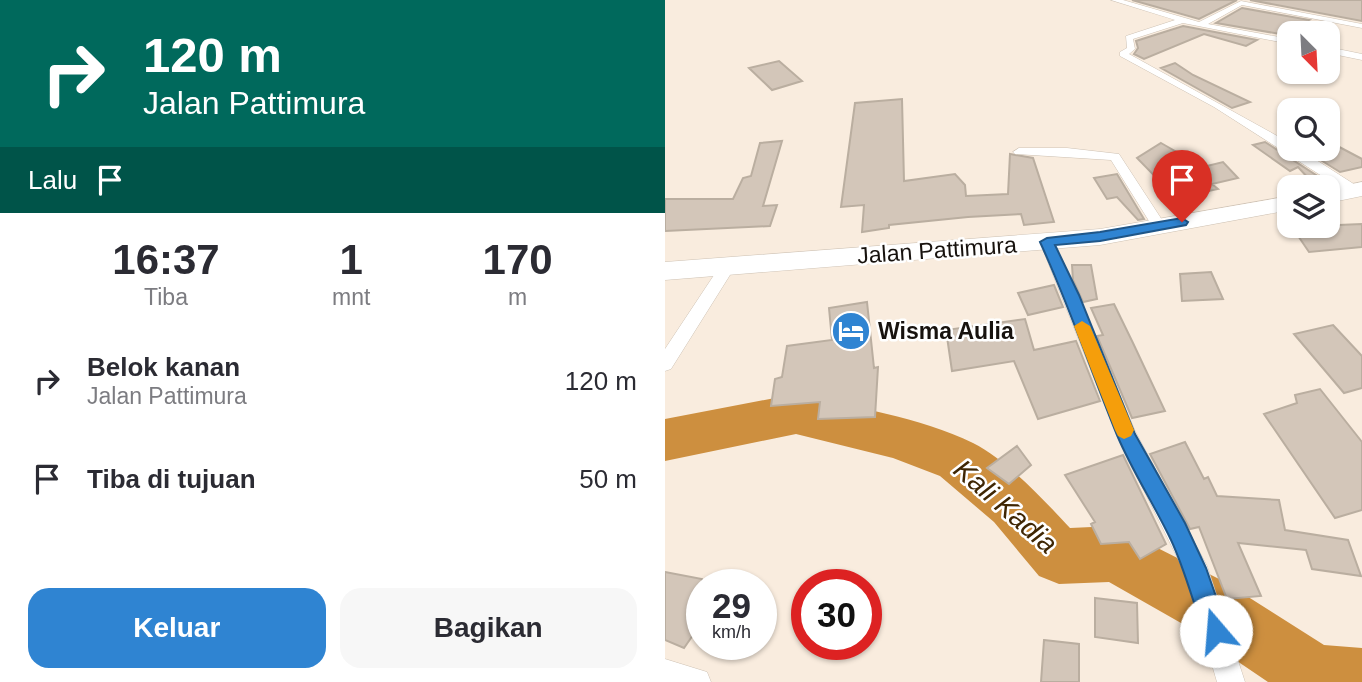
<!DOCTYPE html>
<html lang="id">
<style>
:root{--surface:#fff;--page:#f7f7f7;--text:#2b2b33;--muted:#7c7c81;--accent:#2f84d2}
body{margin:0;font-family:Arial,sans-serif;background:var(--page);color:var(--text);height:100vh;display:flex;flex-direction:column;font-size:26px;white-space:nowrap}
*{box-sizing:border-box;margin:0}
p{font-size:23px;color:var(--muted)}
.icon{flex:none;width:38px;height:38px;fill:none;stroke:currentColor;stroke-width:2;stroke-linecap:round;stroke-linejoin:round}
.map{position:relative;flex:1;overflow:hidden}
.drawer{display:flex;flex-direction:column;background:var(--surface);width:665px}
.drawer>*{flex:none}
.top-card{background:#00695c;color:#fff;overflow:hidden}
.needle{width:46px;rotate:156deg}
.buttons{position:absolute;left:612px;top:21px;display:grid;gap:14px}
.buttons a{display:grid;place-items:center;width:63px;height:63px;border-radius:14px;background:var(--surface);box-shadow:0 2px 5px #0004;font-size:35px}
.speed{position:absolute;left:21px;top:569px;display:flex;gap:14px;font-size:35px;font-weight:700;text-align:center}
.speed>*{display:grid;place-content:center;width:91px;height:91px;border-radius:50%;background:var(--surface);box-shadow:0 2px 5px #0004;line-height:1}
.speed small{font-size:18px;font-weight:400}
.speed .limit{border:10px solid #d22;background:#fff;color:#111}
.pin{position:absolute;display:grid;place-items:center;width:60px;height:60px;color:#fff;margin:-72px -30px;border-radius:50% 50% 50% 0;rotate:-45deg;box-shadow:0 0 7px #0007}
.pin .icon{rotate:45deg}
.me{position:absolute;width:77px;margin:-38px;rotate:342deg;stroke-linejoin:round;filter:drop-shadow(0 0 5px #0008)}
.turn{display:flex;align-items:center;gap:24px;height:147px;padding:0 28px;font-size:32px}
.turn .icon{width:91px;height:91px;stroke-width:2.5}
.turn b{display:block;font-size:49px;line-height:60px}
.then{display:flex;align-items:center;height:66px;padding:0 28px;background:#0003;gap:14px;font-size:26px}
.eta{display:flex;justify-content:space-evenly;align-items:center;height:119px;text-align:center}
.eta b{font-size:42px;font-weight:600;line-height:49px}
.action{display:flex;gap:14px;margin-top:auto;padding:14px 28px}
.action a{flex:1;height:80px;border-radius:21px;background:var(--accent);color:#fff;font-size:28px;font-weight:600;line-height:80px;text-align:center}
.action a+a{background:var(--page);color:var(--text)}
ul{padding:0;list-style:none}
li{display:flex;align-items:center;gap:21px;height:98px;padding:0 28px}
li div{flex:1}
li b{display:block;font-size:26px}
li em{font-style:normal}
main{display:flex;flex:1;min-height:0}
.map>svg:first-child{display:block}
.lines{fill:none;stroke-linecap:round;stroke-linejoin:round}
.river{fill:#cd8f3f;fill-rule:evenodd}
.building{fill:#d3c6b9;stroke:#baaea0;stroke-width:2}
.street-casing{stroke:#cec2b4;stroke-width:1}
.highway-casing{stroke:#cec2b4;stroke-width:1}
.street{fill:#fff;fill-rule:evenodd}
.highway{fill:#fff;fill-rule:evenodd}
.route{fill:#2f84d2;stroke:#1f5688;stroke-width:2}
.slow{fill:#f59e0b}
.labels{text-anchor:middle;stroke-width:5;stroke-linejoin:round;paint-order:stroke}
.street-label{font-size:23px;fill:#17120e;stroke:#fff}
.poi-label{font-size:23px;font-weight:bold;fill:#17120e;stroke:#fff;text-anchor:start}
.near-water-label{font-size:28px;font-style:italic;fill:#3f2603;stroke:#fff}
</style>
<main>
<section class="drawer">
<div class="top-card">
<div class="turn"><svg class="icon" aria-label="right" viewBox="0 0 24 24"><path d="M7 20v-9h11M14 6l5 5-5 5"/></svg><div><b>120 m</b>Jalan Pattimura</div></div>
<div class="then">Lalu<svg class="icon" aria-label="arrive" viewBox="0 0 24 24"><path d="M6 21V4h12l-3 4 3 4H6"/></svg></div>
</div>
<div class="eta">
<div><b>16:37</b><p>Tiba</p></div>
<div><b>1</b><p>mnt</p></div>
<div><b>170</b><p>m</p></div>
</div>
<ul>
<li><svg class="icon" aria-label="right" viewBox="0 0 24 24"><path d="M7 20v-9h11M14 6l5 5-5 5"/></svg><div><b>Belok kanan</b><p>Jalan Pattimura</p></div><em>120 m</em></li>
<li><svg class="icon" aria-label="arrive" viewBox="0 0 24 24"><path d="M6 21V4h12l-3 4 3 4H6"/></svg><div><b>Tiba di tujuan</b></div><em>50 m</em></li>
</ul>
<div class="action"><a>Keluar</a><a>Bagikan</a></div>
</section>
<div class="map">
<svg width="697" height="682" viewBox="0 0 697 682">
<rect width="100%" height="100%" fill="#f9ecde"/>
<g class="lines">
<path class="river" d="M131,394c57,13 124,23 177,49 35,18 70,56 97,85l44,-2 109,55 101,64 38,3v34h-94l-87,-59 -72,-41 -50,2 -20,-8 -45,-54 -54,-46 -47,-18 -97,-24 -131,27v-42z"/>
</g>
<path class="building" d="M467,0h105l-38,19z
M585,0h112v21z
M577,8l67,12 -29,14 -64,-11z
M518,26l74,14 -11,6 -42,-12 -60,25 -10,-5 4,-6 -2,-7z
M114,61l23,20 -30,9 -23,-22z
M510,63l18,12 57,27 -18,6 -71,-40z
M237,99l2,82 51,-7 10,11 1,11 42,-2 2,-40 23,4 21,64 -30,3 -3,-11 -53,3 -79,8v3l-27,4 2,-27 -23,2 14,-104z
M117,141l-19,65 14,-1 -7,21 -105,5v-32h68l10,-21 8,-2 9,-33z
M663,141l34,18v8l-22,5 -37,-23h25z
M600,142l54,35 -9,3 -12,-13 -8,4 -37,-26z
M496,143l42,24 20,-5 15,16 -26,6 6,5 -42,9 -39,-40z
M452,174l27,45 -6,1 -21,-23 -10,2 -13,-21z
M697,224v23l-53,5 -17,-25z
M407,265h19l6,34 -14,3 -10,-22z
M546,272l12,27 -41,2 -2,-27z
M389,285l9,22 -35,8 -10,-22z
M202,302l7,66 4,-1 -3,50 -57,2 2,-17 -49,4 4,-27 7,-2 5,-31 45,-6 -3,-32z
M449,304l19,39 32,68 -33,7 -35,-82 6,-1 -12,-27z
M360,319l9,31 42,-9 24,60 -62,18 -24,-58 -62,10 -6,-41z
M668,325l29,31v32l-18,5 -50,-59z
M655,389l42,53v68l-27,8 -71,-104 33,-11 -2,-8z
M520,442l19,37 4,-2 9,19 62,4 6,30 63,10 13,36 -49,-7 -6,-19 -68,-7 23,53 -34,3 -28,-72 -9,2 -40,-75z
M352,446l14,19 -22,19 -22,-16z
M458,455l43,89 -26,15 -11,-17 -28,2 -10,-20 4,-2 -30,-47z
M0,572l37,7v43l-18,26 -19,-8z
M430,598l42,5 1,40 -43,-6z
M379,640l35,4v38h-38z"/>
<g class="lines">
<g class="street-casing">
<path id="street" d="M446,0h12l76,22 42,-21 121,23v4l-120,-23 -34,19 82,15v5l-107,-21 -50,16 2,10 -6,5 161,89v6h9l61,39v6h-10l-136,-87 -94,-51v-4l7,-4 -1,-12 49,-16z
M663,47l34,7v6l-34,-7z
M354,148h48l52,6 47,72 -2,3h-10l-43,-69 -96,-6 -2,-2z
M382,237l7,5 81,189 72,135 38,116h-28l-31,-107 -68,-137 -78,-196z
M62,262l8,5 -64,102 -6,2v-22l57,-86z
M0,659l42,13 4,10h-46z"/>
</g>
<g class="highway-casing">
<path id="highway" d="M697,182v14l-34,7v-14z
M625,196v14l-190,35 -435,35v-18l435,-33z"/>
</g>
<use href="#street" class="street"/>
<use href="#highway" class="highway"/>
</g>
<path class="route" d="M517,218l6,4 -2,3 -86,16 -45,4 24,50 56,139 50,89 21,45 22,63 -4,9 -8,3 -9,-3c-13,-33 -21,-68 -36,-100 -17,-36 -39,-69 -54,-105 -26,-64 -48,-130 -77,-193l7,-4 53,-6z"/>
<path class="slow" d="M417,321l8,5 44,104 -3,6 -7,3 -6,-3 -3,-6 -41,-104z"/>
<defs>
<g id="hotel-disc" transform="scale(2.0125)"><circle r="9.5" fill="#2f84d2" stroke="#fff"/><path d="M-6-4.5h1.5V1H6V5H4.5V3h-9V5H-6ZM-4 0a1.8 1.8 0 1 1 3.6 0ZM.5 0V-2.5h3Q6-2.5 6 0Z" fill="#fff"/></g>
</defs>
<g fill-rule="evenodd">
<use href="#hotel-disc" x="186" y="331"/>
</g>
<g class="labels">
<g class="street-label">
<text transform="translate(272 250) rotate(-4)" y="8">Jalan Pattimura</text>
</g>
<g class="poi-label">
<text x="213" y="339">Wisma Aulia</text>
</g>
<g class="near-water-label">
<text transform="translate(341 506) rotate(41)" y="10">Kali Kadia</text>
</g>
</g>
</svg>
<div class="buttons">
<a><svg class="needle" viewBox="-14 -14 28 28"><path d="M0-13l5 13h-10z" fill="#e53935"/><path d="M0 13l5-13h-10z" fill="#7c7c81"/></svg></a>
<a><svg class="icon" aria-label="search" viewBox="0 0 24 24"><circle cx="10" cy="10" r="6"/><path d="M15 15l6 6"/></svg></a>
<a><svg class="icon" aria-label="layers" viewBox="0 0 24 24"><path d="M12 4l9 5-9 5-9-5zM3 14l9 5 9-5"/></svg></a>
</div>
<div class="speed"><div>29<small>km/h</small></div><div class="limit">30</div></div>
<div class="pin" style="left:517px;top:222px;background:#d93025"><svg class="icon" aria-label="arrive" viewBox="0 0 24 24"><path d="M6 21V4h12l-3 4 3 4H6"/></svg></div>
<svg class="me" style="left:551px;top:631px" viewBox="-20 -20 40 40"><circle r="19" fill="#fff"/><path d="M0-13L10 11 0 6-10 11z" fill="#2f84d2"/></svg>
</div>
</main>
